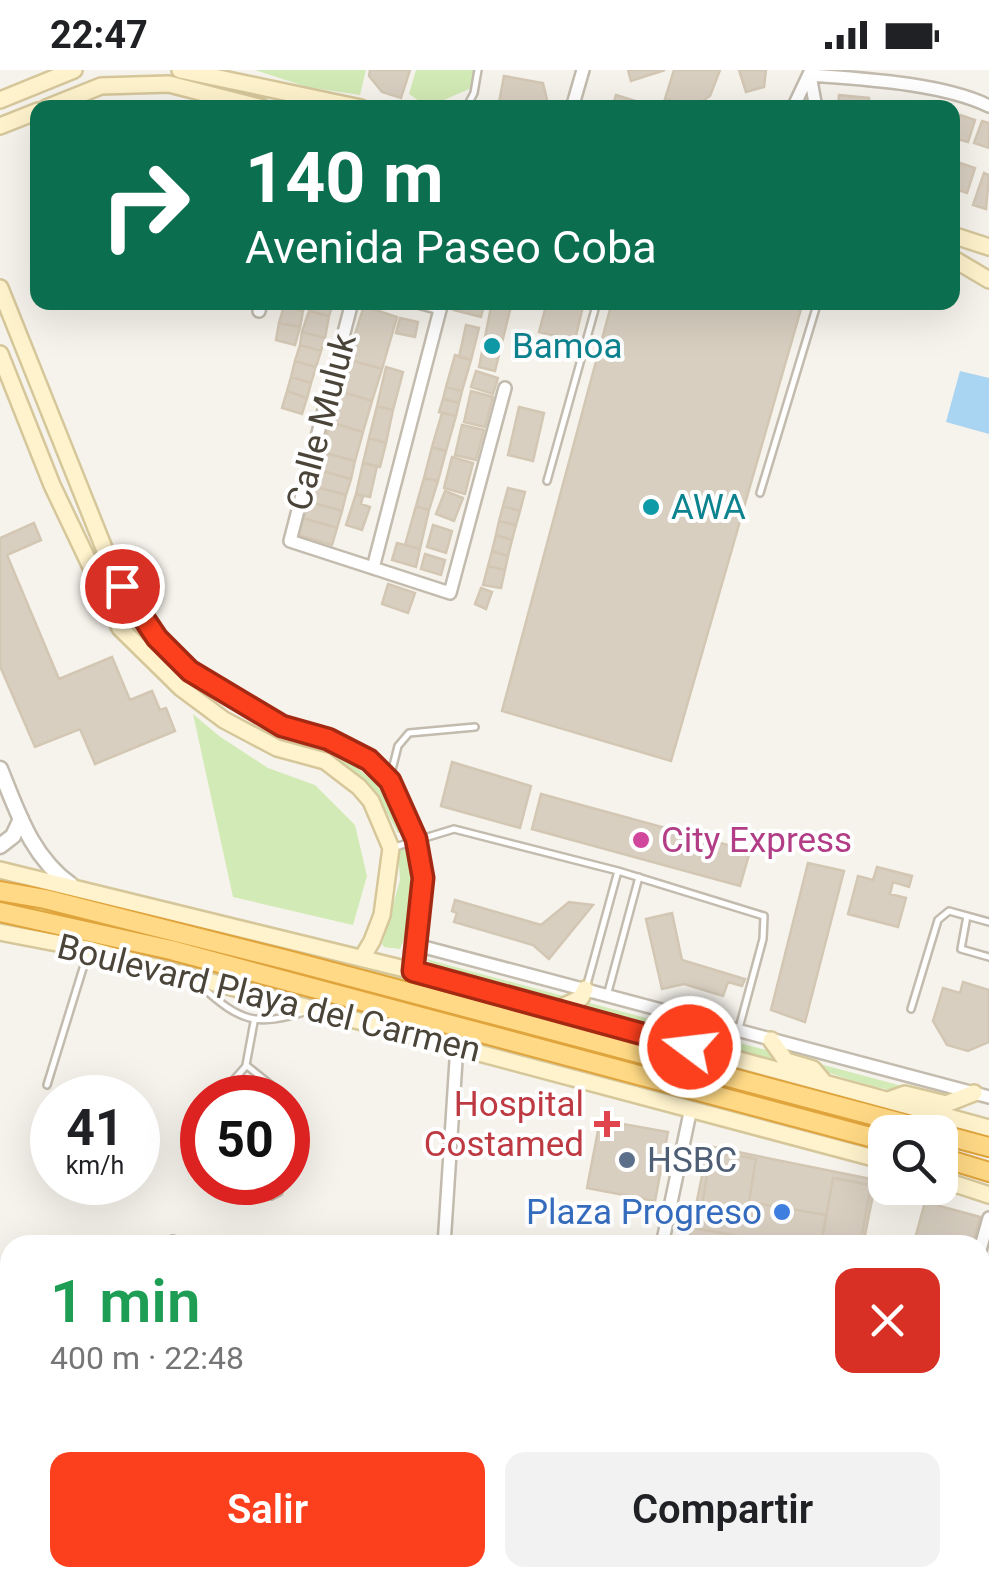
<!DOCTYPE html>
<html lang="es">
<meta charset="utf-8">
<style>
:root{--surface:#fff;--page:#f2f2f2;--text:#202124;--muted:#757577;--accent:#fc3f1d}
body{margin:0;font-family:Roboto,sans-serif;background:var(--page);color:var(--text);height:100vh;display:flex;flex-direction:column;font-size:38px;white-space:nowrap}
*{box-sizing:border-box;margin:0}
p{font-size:32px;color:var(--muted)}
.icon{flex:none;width:55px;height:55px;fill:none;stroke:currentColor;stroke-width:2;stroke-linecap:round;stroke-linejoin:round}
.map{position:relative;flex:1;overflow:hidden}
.side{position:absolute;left:0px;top:1165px;width:990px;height:352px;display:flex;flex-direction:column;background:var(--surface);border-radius:30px 30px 0 0;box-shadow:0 10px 40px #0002}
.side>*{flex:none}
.hud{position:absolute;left:30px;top:30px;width:930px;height:210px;border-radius:20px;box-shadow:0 10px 40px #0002;background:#0b6e4f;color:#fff;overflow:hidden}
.fabs{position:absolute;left:868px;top:1045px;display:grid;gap:20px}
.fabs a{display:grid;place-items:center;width:90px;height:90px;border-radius:20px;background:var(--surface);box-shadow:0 10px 40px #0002;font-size:50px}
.speed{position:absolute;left:30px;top:1005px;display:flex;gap:20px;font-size:50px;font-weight:700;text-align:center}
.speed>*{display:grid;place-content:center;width:130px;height:130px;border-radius:50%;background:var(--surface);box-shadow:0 10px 40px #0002;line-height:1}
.speed small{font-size:25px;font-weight:400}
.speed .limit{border:15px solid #d22;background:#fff;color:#111}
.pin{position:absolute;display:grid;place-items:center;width:85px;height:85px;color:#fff;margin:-42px;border:5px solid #fff;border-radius:50%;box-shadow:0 2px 10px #0007}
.me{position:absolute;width:110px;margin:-55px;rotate:285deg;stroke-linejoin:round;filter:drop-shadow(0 0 8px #0008)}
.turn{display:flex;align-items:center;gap:35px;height:210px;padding:0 50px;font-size:45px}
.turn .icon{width:130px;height:130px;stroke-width:2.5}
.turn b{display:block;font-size:70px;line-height:85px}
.round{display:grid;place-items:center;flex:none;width:105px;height:105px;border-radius:20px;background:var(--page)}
.summary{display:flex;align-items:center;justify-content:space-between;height:170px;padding:0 50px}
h1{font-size:60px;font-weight:600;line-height:75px;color:#1e9e55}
.primary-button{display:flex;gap:20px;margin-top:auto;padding:20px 50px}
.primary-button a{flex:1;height:115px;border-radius:20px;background:var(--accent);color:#fff;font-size:40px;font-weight:600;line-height:115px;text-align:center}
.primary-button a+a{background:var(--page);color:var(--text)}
.status{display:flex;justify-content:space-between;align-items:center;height:70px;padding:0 50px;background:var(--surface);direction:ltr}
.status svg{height:28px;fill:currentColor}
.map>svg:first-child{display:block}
.green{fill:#d2eab5}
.water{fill:#a9d4f2}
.building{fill:#d8cfc1;stroke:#d3c7b4;stroke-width:2.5}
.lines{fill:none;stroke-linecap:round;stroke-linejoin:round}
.service-casing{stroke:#c2bbae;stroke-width:10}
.minor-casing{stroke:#c2bbae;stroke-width:16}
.tertiary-casing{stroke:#c2bbae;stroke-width:19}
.secondary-casing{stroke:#d6c79b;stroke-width:20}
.trunk-casing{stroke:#e0a43c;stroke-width:22}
.service{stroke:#fff;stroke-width:5}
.minor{stroke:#fff;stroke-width:11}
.tertiary{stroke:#fff;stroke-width:14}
.secondary{stroke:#fff3cd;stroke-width:15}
.trunk{stroke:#ffd985;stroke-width:18}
.route-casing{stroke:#a42913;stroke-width:25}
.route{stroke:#fc3f1d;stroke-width:18}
.culture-dot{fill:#0f9aa8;stroke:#fff;stroke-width:4}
.hotel-dot{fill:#d1479c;stroke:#fff;stroke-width:4}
.health-dot{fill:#e0444e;stroke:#fff;stroke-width:4}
.service-dot{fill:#5c6f8a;stroke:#fff;stroke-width:4}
.shop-dot{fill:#3f7fe0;stroke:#fff;stroke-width:4}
.labels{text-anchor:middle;stroke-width:8;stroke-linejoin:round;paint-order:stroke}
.culture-label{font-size:35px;fill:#0d838f;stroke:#fff;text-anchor:start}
.street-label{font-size:35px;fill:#4b4439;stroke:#fff}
.hotel-label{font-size:35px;fill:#b23c85;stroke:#fff;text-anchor:start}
.health-label{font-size:35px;fill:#be3a42;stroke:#fff;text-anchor:end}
.service-label{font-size:35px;fill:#4e5e75;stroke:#fff;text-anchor:start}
.shop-label{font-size:35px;fill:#366cbe;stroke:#fff;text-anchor:end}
</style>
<div class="status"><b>22:47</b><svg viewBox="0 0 49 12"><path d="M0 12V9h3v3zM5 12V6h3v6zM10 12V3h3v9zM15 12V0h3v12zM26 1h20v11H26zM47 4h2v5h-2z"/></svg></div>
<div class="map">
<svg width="989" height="1516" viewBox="0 0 989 1516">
<rect width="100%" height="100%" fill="#f6f3ec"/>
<path class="green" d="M255,0h111l-6,25 -53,-8z
M416,0h65l-5,16 -48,21 -19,-13z
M193,644l26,22 49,32 47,17 40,40 12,51 -14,49 -120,-28z
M311,670c39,20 79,46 93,90l-6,3c-23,-45 -44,-66 -91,-87l-1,-3z
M405,776l8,3c5,35 1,67 -13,100l-16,-2 -2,-3 18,-64 -2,-30z
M0,809l183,41 806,215v5l-895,-238 -94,-20z
M0,830l172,38 730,194h-15l-695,-185 -192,-44z
M0,851l170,37 710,192 -712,-189 -168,-36z
M426,889l141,38 -12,6 -116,-32z
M586,932l184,49 9,11 -207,-54z
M790,986l157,42c-56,-5 -106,-17 -157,-42z"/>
<path class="water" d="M960,301l29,7v56l-43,-12z"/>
<path class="building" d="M370,0h40l-9,28 -19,-6 -13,-16z
M628,0h37l-34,11z
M674,0h46l-10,26 -17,11 -28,-8z
M739,0h27l-2,17 -18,5z
M504,6l39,7 6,25h-51z
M616,25l42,13h-46z
M839,25l30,3v10h-31z
M960,45l15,5 -7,22 -15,-4z
M982,51l7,2v25l-15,-5z
M960,93l15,5 -8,25 -15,-5z
M984,103l5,2 -3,34 -13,-4z
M311,232l22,1 -4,13 -20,-5z
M456,232l28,3 -3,12 -27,-7z
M492,232h20l-17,69 -16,-4z
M547,232h37l-9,38 -36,-8z
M612,232h191l-132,459 -169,-50z
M284,236l19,5 -3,16 -21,-4z
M364,236l33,11 -15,52 -35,-10z
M309,241l20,5 -4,22 -23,-6z
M400,248l18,4 -3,15 -19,-4z
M279,253l21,4 -5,18 -19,-5z
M466,255l13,3 -8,32 -12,-3z
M302,262l23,6 -4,13 -21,-6z
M300,275l21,6 -5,16 -21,-6z
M455,285l16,5 -9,31 -16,-4z
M347,289l35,10 -10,32 -33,-10z
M295,291l21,6 -5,16 -20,-6z
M386,297l17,5 -10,38 -16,-4z
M476,301l22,7 -5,16 -22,-7z
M291,307l20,6 -4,15 -20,-7z
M446,317l16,4 -3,12 -16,-4z
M287,321l20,7 -5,16 -20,-6z
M339,321l33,10 -9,31 -33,-10z
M471,321l22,6 -8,30 -21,-5z
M443,329l16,4 -3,13 -17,-4z
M377,336l16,4 -7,33 -17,-5z
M519,337l25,6 -11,48 -25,-6z
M442,343l14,3 -10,35 -14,-4z
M330,352l33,10 -8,29 -33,-9z
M462,355l22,5 -8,30 -21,-5z
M369,368l17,5 -6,24 -17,-4z
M432,377l14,4 -8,30 -14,-3z
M322,382l33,9 -4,18 -35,-10z
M452,387l21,6 -8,31 -21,-6z
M363,393l14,3 -7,31 -14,-3z
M316,399l35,10 -5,16 -34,-9z
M424,408l14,3 -9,29 -13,-4z
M312,416l34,9 -4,16 -35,-10z
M508,418l17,4 -5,19 -17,-5z
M445,421l18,7 -9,23 -18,-7z
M356,424l7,2 -2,8 9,3 -8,23 -16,-5z
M307,431l35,10 -5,17 -34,-10z
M416,436l13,4 -9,39 -15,-4z
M503,436l17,5 -4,14 -17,-4z
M303,448l34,10 -5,17 -34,-10z
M499,451l17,4 -4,15 -16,-5z
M34,453l7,17 -34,15 52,124 53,-22 18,43 22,-9 8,19 6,-2 9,23 -80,33 -15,-35 -45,18 -35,-81v-128z
M433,455l19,6 -6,22 -19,-6z
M496,465l16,5 -4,16 -16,-5z
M397,473l23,6 -4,18 -24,-7z
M492,481l16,5 -3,14 -17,-4z
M425,484l20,6 -4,15 -20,-6z
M488,496l17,4 -4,18 -18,-3z
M388,514l27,9 -7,20 -26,-9z
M481,518l11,4 -6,17 -11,-5z
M452,692l79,24 -11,42 -79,-22z
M541,724l209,57 -10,35 -208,-57z
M808,793l36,8 -39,151 -34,-12z
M877,797l35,9 -3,11 -16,-5 -3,12 16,4 -8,29 -50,-13 10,-38 15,4z
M455,830l86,25 28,-23 24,3 -44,54 -16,-14 -79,-23 3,-9 -5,-2z
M672,843l10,47 63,19 -3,7 -14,-4 -5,14 -39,-12 -22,5 -16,-70z
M963,912l26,8v52l-21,9 -21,-6 -14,-24 10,-33 17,5z
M600,1050l68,12 -13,69 -68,-13z
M708,1076l168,34 -13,65h-175z
M711,1081l45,8 -7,43 77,13 -5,30h-27l-96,-16z
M833,1108l38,7 -11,60h-39z
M925,1132l55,15 -7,26 -11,-3 -1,5h-44l2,-9 -3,-1z
M989,1198v62l-9,-3v-24z"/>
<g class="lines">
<g class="service-casing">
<path id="service" d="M466,38l8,-15 4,-23
M547,411l50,-179
M760,423l56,-185 -2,-6
M390,708l8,-32 11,-13 66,-6
M395,777l59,-18 164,42 146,45 -1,23 -24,89
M967,846l-6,33 28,8
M201,916c40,36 55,41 106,25
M586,918l32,-117
M608,922l31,-115
M911,939l27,-89 11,-9 40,11
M254,952l-8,43 41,33
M47,1015l41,-133
M218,1028l28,-32
M288,1028v15
M202,1075l-5,17 5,5
M238,1112l33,14 8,-4 1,-10"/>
</g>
<g class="minor-casing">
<path id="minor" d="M810,5c53,4 132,8 179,31
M810,5l6,33
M572,38l11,-38
M793,38l18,-38
M352,232l-62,239 160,52 55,-205
M418,232l22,6
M259,241l2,-9
M373,498l69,-266
M417,884l7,-7 565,150
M172,1175l1,-3
M444,1175l13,-200
M662,1175l29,-137
M980,1180l9,-32
M980,1369l9,3
M0,1478l10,-1
M20,1508v8
M153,1508v8
M207,1516v-8
M305,1516v-8
M425,1516v-8
M557,1516v-8
M686,1516v-8
M885,1516l3,-8"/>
</g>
<g class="tertiary-casing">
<path id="tertiary" d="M0,699c18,44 31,87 71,116
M0,776l13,-10 8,-17"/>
</g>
<g class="secondary-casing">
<path id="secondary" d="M180,0l181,38
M0,30l74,-30
M46,38l55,-22 68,-2 94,24
M0,56l38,-15
M952,165l37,12
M952,188l37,22
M0,218l112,280 20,37 25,33 33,33 92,55 46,13 41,21 20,21 27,58 7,39 -10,93
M0,284l52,131 68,143 61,60 43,32 53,28 48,13 34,26 12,14 20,47 -9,67 -10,26 -10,17
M0,800l413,101 576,157
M0,862l88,17 797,212
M553,941l28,-13 4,-9
M771,970l15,21 27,8 10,12
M888,1030l17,-6 41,10 28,-11
M940,1109l49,16"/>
</g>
<g class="trunk-casing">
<path id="trunk" d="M0,821l45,8 246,62 645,171
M0,842l171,38 714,191
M940,1064l49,13
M940,1087l49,15"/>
</g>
<use href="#service" class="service"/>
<use href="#minor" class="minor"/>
<use href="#tertiary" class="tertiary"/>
<use href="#secondary" class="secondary"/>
<use href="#trunk" class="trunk"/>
</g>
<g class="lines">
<g class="route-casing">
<path id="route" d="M122,516l35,52 33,33 92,55 46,13 41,21 21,21 26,58 7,39 -10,93 277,76"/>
</g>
<use href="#route" class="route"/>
</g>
<g class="culture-dot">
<circle cx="492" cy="276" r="10"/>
<circle cx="651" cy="437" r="10"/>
</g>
<circle class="hotel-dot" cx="641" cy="770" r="10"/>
<path class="health-dot" d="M602 1039h10v10h10v10h-10v10h-10v-10h-10v-10h10z"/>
<circle class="service-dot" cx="627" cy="1090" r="10"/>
<circle class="shop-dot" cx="782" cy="1142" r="10"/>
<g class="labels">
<g class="culture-label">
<text x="512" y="288">Bamoa</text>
<text x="671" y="449">AWA</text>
</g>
<g class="street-label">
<text transform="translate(321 352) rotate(-75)" y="12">Calle Muluk</text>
<text transform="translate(269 928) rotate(14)" y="12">Boulevard Playa del Carmen</text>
</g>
<g class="hotel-label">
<text x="661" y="782">City Express</text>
</g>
<g class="health-label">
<text x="584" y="1046">Hospital<tspan x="584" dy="40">Costamed</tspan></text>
</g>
<g class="service-label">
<text x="647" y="1102">HSBC</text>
</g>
<g class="shop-label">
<text x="762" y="1154">Plaza Progreso</text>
</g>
</g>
</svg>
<div class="fabs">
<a><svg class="icon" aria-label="search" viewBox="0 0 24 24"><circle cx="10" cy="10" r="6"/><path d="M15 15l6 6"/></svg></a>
</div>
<div class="speed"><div>41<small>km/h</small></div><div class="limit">50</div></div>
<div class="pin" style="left:122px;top:516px;background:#d93025"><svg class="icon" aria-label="arrive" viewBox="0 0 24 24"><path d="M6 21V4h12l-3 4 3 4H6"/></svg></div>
<svg class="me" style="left:690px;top:977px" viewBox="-20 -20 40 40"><circle r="17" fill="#fc3f1d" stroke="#fff" stroke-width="3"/><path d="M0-11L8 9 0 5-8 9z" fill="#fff"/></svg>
<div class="hud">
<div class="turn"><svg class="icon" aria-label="right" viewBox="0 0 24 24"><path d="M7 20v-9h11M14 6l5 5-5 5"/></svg><div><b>140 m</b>Avenida Paseo Coba</div></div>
</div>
<section class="side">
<div class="summary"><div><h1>1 min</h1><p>400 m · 22:48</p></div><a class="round" style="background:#d93025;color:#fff"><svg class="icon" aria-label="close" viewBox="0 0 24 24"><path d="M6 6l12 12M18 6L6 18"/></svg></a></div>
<div class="primary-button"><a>Salir</a><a>Compartir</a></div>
</section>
</div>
